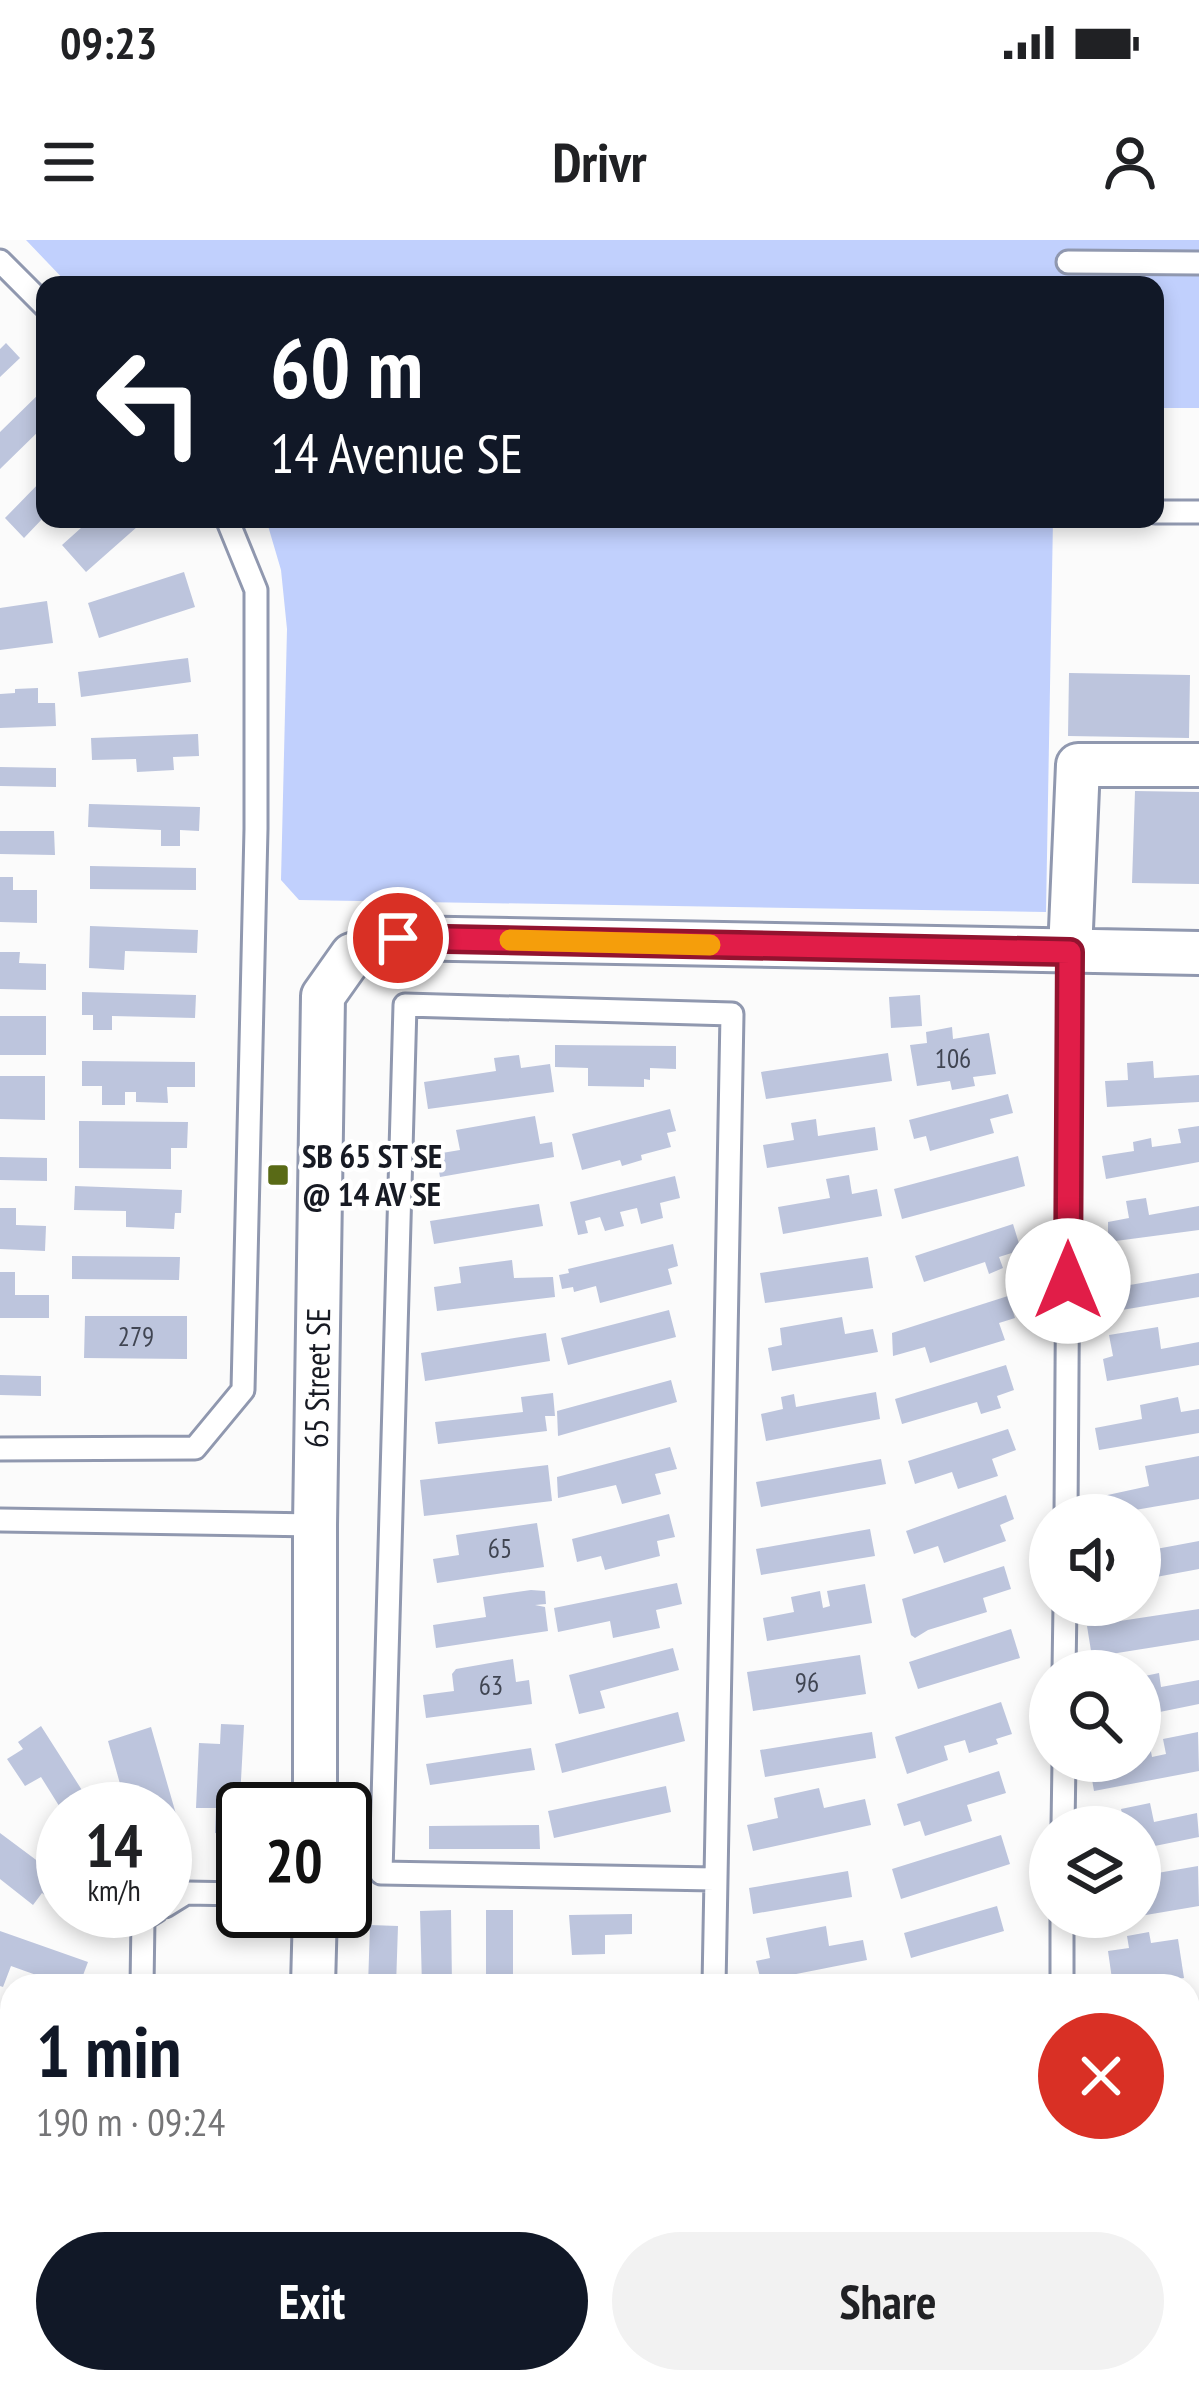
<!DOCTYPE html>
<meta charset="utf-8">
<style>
:root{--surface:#fff;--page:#f2f2f2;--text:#202124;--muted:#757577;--accent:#111827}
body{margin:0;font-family:"PT Sans Narrow",sans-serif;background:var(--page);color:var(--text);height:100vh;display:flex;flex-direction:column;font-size:45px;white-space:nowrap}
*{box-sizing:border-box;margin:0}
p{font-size:39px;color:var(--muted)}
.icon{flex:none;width:66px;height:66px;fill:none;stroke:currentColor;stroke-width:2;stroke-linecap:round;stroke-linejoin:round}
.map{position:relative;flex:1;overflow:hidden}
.drawer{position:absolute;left:0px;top:1734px;width:1200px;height:420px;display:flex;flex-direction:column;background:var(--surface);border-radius:36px 36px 0 0;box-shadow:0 6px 18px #0003}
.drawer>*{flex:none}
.hud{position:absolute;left:36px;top:36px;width:1128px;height:252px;border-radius:24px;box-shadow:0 6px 18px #0003;background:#111827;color:#fff;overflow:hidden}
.buttons{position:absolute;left:1029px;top:1254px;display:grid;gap:24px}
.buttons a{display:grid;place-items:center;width:132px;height:132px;border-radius:50%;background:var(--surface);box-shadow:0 6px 18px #0003;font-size:60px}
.speed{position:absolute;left:36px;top:1542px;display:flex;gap:24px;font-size:60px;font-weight:700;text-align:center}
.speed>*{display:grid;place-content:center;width:156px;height:156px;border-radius:50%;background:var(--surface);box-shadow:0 6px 18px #0003;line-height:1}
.speed small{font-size:30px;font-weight:400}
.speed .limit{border:6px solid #111;border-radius:18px;background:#fff;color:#111}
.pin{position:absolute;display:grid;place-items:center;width:102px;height:102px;color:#fff;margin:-51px;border:6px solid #fff;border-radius:50%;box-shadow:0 3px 12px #0007}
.me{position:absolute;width:132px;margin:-66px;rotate:0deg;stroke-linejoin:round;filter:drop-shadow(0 0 9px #0008)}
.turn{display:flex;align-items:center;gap:42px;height:252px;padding:0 36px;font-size:54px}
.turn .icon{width:156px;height:156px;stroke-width:2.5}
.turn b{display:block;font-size:84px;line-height:102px}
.round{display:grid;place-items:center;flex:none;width:126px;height:126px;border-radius:63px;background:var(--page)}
.summary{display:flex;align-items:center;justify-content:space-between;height:204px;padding:0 36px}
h1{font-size:72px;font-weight:700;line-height:90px;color:var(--accent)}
.primary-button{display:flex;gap:24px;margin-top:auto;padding:24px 36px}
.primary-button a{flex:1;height:138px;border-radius:72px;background:var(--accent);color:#fff;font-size:48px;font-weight:700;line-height:138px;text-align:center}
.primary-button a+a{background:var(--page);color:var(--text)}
.status{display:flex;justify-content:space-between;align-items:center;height:84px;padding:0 60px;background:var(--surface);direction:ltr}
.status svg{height:33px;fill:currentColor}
header{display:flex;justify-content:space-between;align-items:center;height:156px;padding:0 36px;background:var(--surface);font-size:54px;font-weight:700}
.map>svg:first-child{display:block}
.green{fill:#c1d0fd}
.building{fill:#bdc5dd}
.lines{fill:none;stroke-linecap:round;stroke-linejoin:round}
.service-casing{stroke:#9098af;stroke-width:27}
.minor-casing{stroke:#9098af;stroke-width:48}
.service{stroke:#fff;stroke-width:21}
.minor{stroke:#fff;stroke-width:42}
.route-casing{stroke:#92132f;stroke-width:30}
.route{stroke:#e11d48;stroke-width:21}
.slow{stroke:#f59e0b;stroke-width:21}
.poi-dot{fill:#596a16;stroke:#fff;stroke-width:4.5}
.labels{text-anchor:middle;stroke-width:9;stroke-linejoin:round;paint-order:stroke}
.number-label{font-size:27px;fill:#404552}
.poi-label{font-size:33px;font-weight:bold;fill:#171a23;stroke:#fff;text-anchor:start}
.street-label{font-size:33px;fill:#171a23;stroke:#fff}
</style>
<div class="status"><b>09:23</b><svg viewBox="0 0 49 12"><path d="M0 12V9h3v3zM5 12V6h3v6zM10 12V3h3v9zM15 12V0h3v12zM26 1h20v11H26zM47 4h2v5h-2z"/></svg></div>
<header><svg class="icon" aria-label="menu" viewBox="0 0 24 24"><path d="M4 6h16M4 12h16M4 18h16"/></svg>Drivr<svg class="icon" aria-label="person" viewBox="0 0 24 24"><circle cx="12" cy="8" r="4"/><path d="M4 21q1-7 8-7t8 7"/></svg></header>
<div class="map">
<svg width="1199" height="2154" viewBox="0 0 1199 2154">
<rect width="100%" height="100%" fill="#fbfbfb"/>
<path class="green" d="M26,0h1173v168h-44v-123h-1086z
M266,279h787l-7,393 -747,-12 -18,-20 6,-251 -6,-59z"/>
<path class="building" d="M6,103l14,15 -20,19v-28z
M45,148v37l-45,44v-37z
M45,237v39l-21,22 -19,-20z
M91,279h55l-60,53 -24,-27z
M184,332l11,35 -96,31 -11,-35z
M47,361l6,42 -53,7v-42z
M188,418l3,24 -110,15 -3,-25z
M1069,433l121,2 -1,63 -121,-2z
M38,448v15h17l1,23 -56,2v-34l15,-1v-4z
M198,494l1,22 -26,1 1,13 -37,2 -1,-13 -44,1 -1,-22z
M0,527l56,1v19l-56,-1z
M1135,551l64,1v92l-67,-1z
M89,564l111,3 -1,24 -19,-1v16h-19v-16l-73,-3z
M0,591h54l1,24 -55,-1z
M90,626l106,2v22l-106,-1z
M0,637h13v13h24v33l-37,-1z
M90,686l108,4 -1,23 -72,-2 -1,19 -35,-2z
M0,712h20l-1,11 27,1v26l-46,-1z
M82,752l114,3 -1,23 -83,-2v14h-19v-15h-11z
M920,755l2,31 -31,2 -2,-31z
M0,776h46v39h-46z
M952,787l1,12 36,-6 7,41 -23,3 2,9 -23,4 -2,-9 -33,5 -7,-41 17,-2 -1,-11z
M555,805l121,1v23l-26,-1v12l-6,-1v8l-56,-1v-18l-33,-1z
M888,813l4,28 -126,18 -5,-27z
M519,815l2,13 29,-4 4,28 -126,17 -4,-27 72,-11 -2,-13z
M82,821l113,1v25h-28l1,16 -32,-1v-10h-11v13h-23v-19h-20z
M1153,821l1,17 45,-3v27l-92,5 -2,-26 23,-1 -1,-17z
M0,836h45v44l-45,-1z
M1008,854l5,19 -23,6 4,14 -64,18 -4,-15 -12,3 -5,-19z
M670,869l6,22 -9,2 4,14 -30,8 1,5 -20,6 -2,-6 -38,10 -10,-36z
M535,876l5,28 12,-2 2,15 -114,20 -4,-23 24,-4 -4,-20z
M816,879l2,17 57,-9 3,23 -111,18 -4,-23 31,-5 -3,-17z
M79,881l109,1 -1,26h-16v21l-92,-1z
M1199,886v36l-93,17 -4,-23 32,-5 -1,-9 18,-4 1,9 29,-4 -3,-14z
M1018,916l7,30 -123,33 -8,-30z
M0,917l47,1v23l-47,-1z
M849,935l3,19 25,-5 5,27 -99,18 -5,-27 52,-9 -4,-19z
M675,936l5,22 -20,5 3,15 -22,6 -4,-16 -17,4 4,14 -19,5 -5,-14 -15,4 3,12 -10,2 -8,-33z
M75,946l107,4 -1,23h-6l-1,16 -48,-2v-16l-52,-1z
M1146,958l3,17 50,-9v24l-91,12v-20l21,-4 -3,-17z
M539,964l4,22 -109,18 -4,-23z
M0,968h16v17l30,1 -1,25 -45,-2z
M1013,984l8,26 -22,7 4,11 -14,6 -4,-12 -61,20 -9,-26z
M673,1004l5,22 -10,3 4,15 -72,19 -4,-17 -22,6 -1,-5 -11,2 -3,-14 10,-2 -1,-4z
M72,1016l108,1 -1,23 -107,-1z
M868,1017l5,31 -108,15 -5,-30z
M512,1020l2,18 39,-1 2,20 -118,14 -3,-24 27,-4 -2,-16z
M0,1032h15v23h34v23h-49z
M1199,1033v24l-95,16 -3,-23z
M1008,1056l7,22 -16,5 6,17 -75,23 -5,-16 -32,9 -1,-23z
M669,1070l7,27 -108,28 -7,-27z
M85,1076h102v43l-103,-1z
M842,1077l3,17 28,-5 5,23 -106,19 -4,-23 14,-3 -2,-17z
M1158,1087l3,22 38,-7v23l-92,16 -4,-22 10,-3 -4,-21z
M546,1093l4,28 -125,20 -4,-28z
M1006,1125l8,25 -17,6 4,12 -20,6 -4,-12 -75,22 -7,-25z
M0,1135l41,1v20l-41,-1z
M671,1140l6,22 -119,34 -1,-25z
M876,1152l4,27 -114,22 -5,-27 22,-5 -2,-12 13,-3 2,13z
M553,1153l2,23h-10l2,15 -109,13 -3,-22 88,-10 -2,-15z
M1178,1157l3,15 18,-3v24l-100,17 -4,-22 47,-9 -2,-14z
M1008,1189l8,21 -24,9 6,17 -40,13 -6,-17 -37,12 -7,-23z
M670,1207l7,22 -22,5 6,20 -39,10 -6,-19 -58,13 -1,-21z
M1199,1216v43l-93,16 -3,-19 46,-10 -4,-20z
M881,1219l5,25 -125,23 -5,-25z
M548,1225l4,36 -128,15 -4,-36z
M1006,1255l8,24 -14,6 6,16 -62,22 -6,-17 -24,8 -8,-23z
M669,1274l6,23 -18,4 3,15 -55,14 -4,-14 -24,6 -5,-23z
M537,1283l7,44 -107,16 -4,-24 26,-4 -3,-20z
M870,1289l5,27 -114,19 -5,-26z
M1199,1301v28l-59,11v-28z
M1004,1326l7,23 -28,9 4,14 -59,18 -13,8 -4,-3 -9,-36z
M677,1343l5,21 -26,6 4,18 -47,10 -3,-17 -52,11 -4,-24z
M865,1344l7,39 -105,18 -4,-23 31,-6 -3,-15 29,-6 3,17 7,-2 -3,-15z
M531,1350l14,1 1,13 -11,1 10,2 3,24 -112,17 -3,-23 53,-8 -3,-20z
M1199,1369v31l-107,17 -5,-31z
M1011,1389l9,29 -102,31 -9,-27z
M673,1408l6,22 -79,21 5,17 -26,6 -10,-39z
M860,1415l6,39 -113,17 -6,-39z
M513,1419l3,23 13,-2 3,24 -106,14 -3,-23 31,-4 -2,-17 4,-5z
M1159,1433l2,14 38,-7v24l-59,12v-39z
M1001,1462l11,32 -16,5 2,5 -29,9 -4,-13 -21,6 4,14 -41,14 -12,-37z
M678,1472l7,29 -123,32 -7,-29z
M221,1484l23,1 -6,110 -23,-2 1,-25h-20l3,-65 21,1z
M41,1486l53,83h-33l-20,-32 -16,9 -18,-27 16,-10 -5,-7z
M151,1487l31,108 -17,5v-31h-15l-5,-17 -21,6 -16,-57z
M872,1492l4,26 -111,19 -5,-27z
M1198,1492l1,39 -105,20 -4,-23 26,-7h24v-23l8,-2 4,21 14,-3 -3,-15z
M531,1508l4,22 -105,15 -4,-21z
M999,1531l7,22 -39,12 5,16 -47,15 -5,-15 -16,5 -7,-22z
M666,1546l5,26 -117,26 -6,-27z
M819,1548l5,20 41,-9 6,26 -118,26 -6,-26 31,-7 -4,-20z
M1150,1563l4,19 43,-9 2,24 -59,12v-22h-15l-4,-18z
M539,1585l1,24h-111v-23z
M0,1593l63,47v29l-21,-16 -9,12 -33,-26z
M1001,1595l9,29 -109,35 -9,-30z
M1198,1626l1,40 -59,10v-40z
M848,1631l4,26 -99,17 -4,-26z
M997,1666l7,25 -93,27 -7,-25z
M451,1670l1,76h-30l-2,-75z
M486,1670h27v76h-27z
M632,1674v20l-27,1v19l-33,1 -3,-40z
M370,1685l28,1 -2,60h-28z
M826,1686l3,20 34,-6 4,20 -106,21 -5,-20 14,-3 -4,-20z
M0,1691l88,31 -9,24h-12l-56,-20 -8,21 -3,-1z
M1149,1692l2,11 27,-4 6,39 -71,8 -5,-35 21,-3 -2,-12z
M663,1735l2,11h-54v-3z
M12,1850v60l-12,2v-60z
M12,1931v42l-12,3v-42z
M12,2012v48l-12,7v-47z"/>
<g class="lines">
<g class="service-casing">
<path id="service" d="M0,21l45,45
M1068,22l131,1
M1155,272h44
M0,1209l195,-1 48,-58 13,-561v-239l-29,-71
M1066,1275l4,-563
M0,1280l315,5
M1064,1431l1,-66
M1063,1587l1,-66
M165,1666l21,-13 57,1
M142,1746l1,-67 13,-8
M714,1746l18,-972 -327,-9 -24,868 333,6
M1062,1746v-69
M1188,1857h11"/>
</g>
<g class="minor-casing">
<path id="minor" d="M1070,712l8,-187h121
M315,1569v-284l8,-529 29,-41 46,-17 801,15
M313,1746l2,-75
M305,2154v-12"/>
</g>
<use href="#service" class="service"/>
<use href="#minor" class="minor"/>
</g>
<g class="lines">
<g class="route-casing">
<path id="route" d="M398,698l672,14 -2,329"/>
</g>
<use href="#route" class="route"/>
<path class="slow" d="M510,700l200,5"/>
</g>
<rect class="poi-dot" x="266" y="923" width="24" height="24" rx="6"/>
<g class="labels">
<g class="number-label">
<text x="953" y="828">106</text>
<text x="136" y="1106">279</text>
<text x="500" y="1318">65</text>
<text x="807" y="1452">96</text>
<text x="491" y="1455">63</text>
</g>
<g class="poi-label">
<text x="302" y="928">SB 65 ST SE<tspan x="302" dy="38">@ 14 AV SE</tspan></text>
</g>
<g class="street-label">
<text transform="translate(317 1138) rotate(-89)" y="12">65 Street SE</text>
</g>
</g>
</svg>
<div class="buttons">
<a><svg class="icon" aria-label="sound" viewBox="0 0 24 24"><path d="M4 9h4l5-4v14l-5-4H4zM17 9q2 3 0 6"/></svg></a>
<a><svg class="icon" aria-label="search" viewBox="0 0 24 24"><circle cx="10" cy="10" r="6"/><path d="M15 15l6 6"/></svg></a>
<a><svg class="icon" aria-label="layers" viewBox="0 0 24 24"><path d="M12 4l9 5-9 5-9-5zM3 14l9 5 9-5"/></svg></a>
</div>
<div class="speed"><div>14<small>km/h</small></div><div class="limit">20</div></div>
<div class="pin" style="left:398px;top:698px;background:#d93025"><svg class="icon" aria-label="arrive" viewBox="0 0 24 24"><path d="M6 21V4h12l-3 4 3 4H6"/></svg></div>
<svg class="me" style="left:1068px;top:1041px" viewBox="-20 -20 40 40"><circle r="19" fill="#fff"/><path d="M0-13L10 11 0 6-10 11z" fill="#e11d48"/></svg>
<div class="hud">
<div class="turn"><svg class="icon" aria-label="left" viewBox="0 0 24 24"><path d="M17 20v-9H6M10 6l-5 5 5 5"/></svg><div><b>60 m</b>14 Avenue SE</div></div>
</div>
<section class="drawer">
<div class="summary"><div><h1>1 min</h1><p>190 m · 09:24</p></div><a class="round" style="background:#d93025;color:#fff"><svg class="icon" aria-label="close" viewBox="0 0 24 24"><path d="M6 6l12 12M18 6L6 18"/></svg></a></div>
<div class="primary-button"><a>Exit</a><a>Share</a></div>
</section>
</div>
